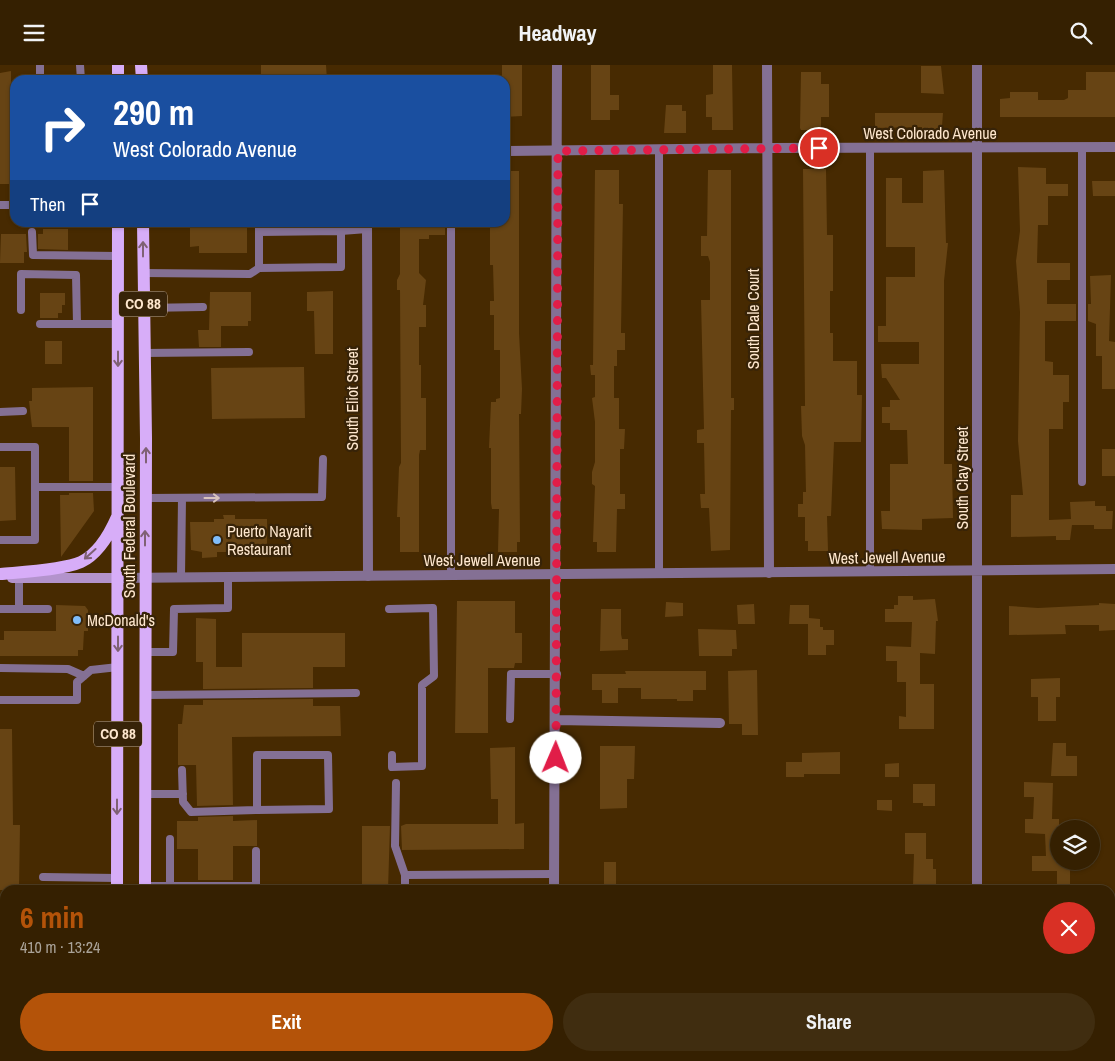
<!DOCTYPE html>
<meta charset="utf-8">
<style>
:root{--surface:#352001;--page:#402d10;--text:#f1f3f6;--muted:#aaa399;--line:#4f3e23;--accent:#b45309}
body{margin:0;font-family:"Archivo Narrow",sans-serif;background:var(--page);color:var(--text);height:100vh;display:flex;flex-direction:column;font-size:19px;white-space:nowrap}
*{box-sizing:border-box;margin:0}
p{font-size:16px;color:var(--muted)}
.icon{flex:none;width:28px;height:28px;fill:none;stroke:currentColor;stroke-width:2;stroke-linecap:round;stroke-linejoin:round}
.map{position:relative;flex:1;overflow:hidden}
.details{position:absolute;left:0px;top:820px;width:1115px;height:176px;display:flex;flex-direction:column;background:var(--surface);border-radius:15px 15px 0 0;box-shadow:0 1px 4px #0004,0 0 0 1px var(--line)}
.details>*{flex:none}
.hud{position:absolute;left:10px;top:10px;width:500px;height:152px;border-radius:15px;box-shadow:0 1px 4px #0004,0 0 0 1px var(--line);background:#1a4fa0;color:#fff;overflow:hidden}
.buttons{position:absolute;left:1050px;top:755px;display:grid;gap:10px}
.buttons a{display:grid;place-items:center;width:50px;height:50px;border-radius:50%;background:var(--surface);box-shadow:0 1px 4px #0004,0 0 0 1px var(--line);font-size:25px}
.pin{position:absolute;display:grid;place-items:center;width:42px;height:42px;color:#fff;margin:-21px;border:2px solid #fff;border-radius:50%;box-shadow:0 1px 5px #0007}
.me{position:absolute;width:55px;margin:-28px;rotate:1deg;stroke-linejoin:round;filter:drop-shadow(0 0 4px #0008)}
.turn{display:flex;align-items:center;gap:18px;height:105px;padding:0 20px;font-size:22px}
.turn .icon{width:65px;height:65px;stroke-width:2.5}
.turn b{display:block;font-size:35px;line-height:42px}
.then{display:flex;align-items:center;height:48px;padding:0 20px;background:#0003;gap:10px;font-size:19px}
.round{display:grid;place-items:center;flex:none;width:52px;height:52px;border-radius:26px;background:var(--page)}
.overview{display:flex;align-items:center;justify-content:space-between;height:85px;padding:0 20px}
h1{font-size:30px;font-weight:700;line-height:38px;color:var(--accent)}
.button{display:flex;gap:10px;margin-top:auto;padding:10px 20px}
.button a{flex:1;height:58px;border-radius:30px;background:var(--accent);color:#fff;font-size:20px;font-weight:700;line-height:58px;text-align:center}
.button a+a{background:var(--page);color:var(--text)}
header{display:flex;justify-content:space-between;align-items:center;height:65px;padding:0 20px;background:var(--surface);font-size:22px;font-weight:700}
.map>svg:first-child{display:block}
.building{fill:#674414}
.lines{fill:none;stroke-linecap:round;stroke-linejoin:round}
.service{stroke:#847094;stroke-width:8}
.minor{stroke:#847094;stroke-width:10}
.tertiary{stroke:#847094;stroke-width:10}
.secondary{stroke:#b393cc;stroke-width:10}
.primary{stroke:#d7adf8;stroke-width:12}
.oneway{stroke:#7f6174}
.oneway2{stroke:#d9c3bd}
.route{stroke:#e11d48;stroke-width:9;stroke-dasharray:0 16.2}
.poi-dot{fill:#80bdfa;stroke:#372308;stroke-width:2}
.labels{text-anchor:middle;stroke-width:4.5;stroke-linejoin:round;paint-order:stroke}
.shield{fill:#372308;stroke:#c2ac93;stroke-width:1}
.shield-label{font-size:15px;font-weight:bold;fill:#fee7ce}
.street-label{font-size:16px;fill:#fee7ce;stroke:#372308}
.poi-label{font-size:16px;fill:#fee7ce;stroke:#372308;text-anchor:start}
</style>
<header><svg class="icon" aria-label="menu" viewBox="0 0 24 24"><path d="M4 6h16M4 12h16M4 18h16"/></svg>Headway<svg class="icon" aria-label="search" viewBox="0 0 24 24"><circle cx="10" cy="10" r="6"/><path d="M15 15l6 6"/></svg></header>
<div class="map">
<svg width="1115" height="996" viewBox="0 0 1115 996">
<rect width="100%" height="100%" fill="#472a01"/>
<path class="building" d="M261,0h65l1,15h-66z
M502,0h20v51l-17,1v-37h-3z
M591,0h19v30h9v15h-9v10h-19z
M713,0h19l1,65h-21v-13h-6v-22l7,-1z
M921,1h20l3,28 -23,-1z
M11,6v22h4v91h-15v-111z
M801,7h20v12h8v33h-8v13h-20l-1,-2z
M1086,7h29v45h-115v-18l10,-1v-6h28v8h26l4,-2v-8h18z
M666,40h16v6h4v22h-22z
M875,48h68l-1,13 -1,5h-19v-4l-47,1z
M1018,102l28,1v16h22v12h-20v29h-10l-1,38h33v17h-23v24h29v17h-31v40l8,1v13h16v27h-6v27h-14v91l22,-1 -1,-17 25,-1v5h11v5h7l-1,18h-18v-4h-22l-2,15h-14v-4l-45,1v-42h12l-5,-54 2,-129 -4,-51 4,-30z
M803,104h23l1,66h6v56h-3v42h3v28h24v34h5l-1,47h-27l-3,74h-4l1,35h-20v-10h-3v-24h-7v-13h5v-12h3l-1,-47 -3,-9 -1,-30h4z
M595,105h24v34h4l-2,129h4v17h-8v16h-3v32h5v31h6l-1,20h-4v45h5v15h-8l-1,43h-19v-10h-4l2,-56 -3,-2v-12l3,-10v-40l-3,-24 3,-1v-22h-4l-1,-10h3z
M708,105h23v228h3v12h-3l-1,140 -19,1 -2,-43h-8l-1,-14h5l-1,-51h-7v-13l7,-1 -3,-129h9v-38l-2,-6h-7v-20h6z
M944,105l2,73h2l-4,38v183h8l1,54 -31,1v11l-40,-1 -1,-18h9v-47h18l-1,-34h-17v-7h-8v-16h8v-7h10l-14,-22h-4l-1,-14h38v-22h-41v-16h8v-49h29v-30h-29v-69h16v25h21v-32z
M505,106h14v162l3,56 -1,25h-2l1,128h-3v10h-19l1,-43h-7l-1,-6v-55h-2l2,-46h5v-3l4,-1v-48h-6v-35h-4v-14h4l-1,-36h-3v-42h15z
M1092,116h23v15h-22z
M190,158h57v30h-48v-7l-9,1z
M400,158h45v12h-16v4h-10v34l7,7 -3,25h3v22h-7v38h2v33h5v52h-6l-1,5v97h-19v-35h-3l2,-50 2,-4 -1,-173h-3v-10l3,-6z
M43,164h25v21l-30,-1v-15h5z
M1,169h25l1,18h-3v11h-24z
M1111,210l-2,66 6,1v47h-13v-33h-6v-32l-8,-3v-17h3l-1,-28z
M333,226v63h-18l-1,-43h-7v-19z
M210,227h41v29h-3v5h-27v21h-22l-1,-17h11z
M40,228h25v12h-3v8h-4v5h-18z
M45,276h17v23h-17z
M304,302l1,51 -93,1 -1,-51z
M93,322v94h-24v-54h-37l-3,-26h3v-13z
M1102,384h13v27h-13z
M0,402h15l1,53 -16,1z
M69,428h24l1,18 -33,46 -1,-62h9z
M223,450h12v4h32v26l-3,7h-47v5l-15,1v-6l-11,-2 -1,-28h24v-3h10z
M898,531h15v4l22,-1 3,22h-2l-1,33 -15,-1v31h14v45h-35v-13l7,1v-35h-9v-21h-11v-15l25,1 1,-25h-27v-13h9v-4h4z
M457,536h58v32h7v30h-7l-1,5h-26v65h-33z
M666,537l17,1v13l-18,1z
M1099,538l16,1v26l-16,1v-6h-34l1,9 -57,1v-29l29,2 61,-3z
M754,539l1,20h-17l-1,-19z
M56,540l29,1 3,4v21h-4l-1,19h-5v6h-78v-16h4v-9h52z
M790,540h19v13l11,1v8h3v3h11v15h-8v10h-18v-31h-19z
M601,544h20v25l1,5h6v11l-28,1z
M196,553l20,1v48h26v-34h103v34h-32v21l-110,1v-27h-7z
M698,564l38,1 1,19h-5v7h-33z
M757,605l1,65h-16v-11h-13l-1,-53z
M625,606h81v19h-13v11h-16v-2h-36v-11h-23v15h-16v-13h-10v-16h34z
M1060,613v19h-4v24h-18v-24h-7v-18z
M313,634v7h27l1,30 -109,1 1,68 -36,1 -1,-41h-18v-41h4l2,-19h19v-5z
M0,664h12l1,96h7l-1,65h-19z
M1053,678h13v13h11v20h-26z
M600,681h35l-1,33h-7v29l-27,1z
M515,682v77l9,-1v26l-122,1 -1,-24 5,-2h92v-25h-7l-1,-51z
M840,687v22h-36v3h-18v-15h16v-9z
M899,698v14h-14v-13z
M1024,717l29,1 -1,36h7v42h11v29h-13v-19h-25v-15h14l-1,-22 -20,-1v-14h8l1,-22h-10z
M913,719h22v22h-12v-3h-10z
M877,735h15v11l-15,-1z
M233,751v5l24,-1v26h-24v34h-35v-31h-21v-28h21v-4z
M362,761h28l-2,64h-26z
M905,768h21v26h7v10h3v17h-23l1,-32h-9z
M604,797h12v24h-12z"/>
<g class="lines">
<path class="service" d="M40,0v15
M80,0l1,15
M870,83v424
M0,140h15
M341,158v8l26,-2
M32,167l1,23 85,1
M259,203l82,-1v-36l-82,1
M143,208l107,1 9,-6v-45
M143,243l60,-1
M21,245v-36l55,1 1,49h41
M40,259h37
M143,288l106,-1
M0,347l23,-1
M0,382h35v93h-35
M1082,417v-334
M35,422h83
M145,433l177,-1 1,-38
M659,509v-425
M451,510v-352
M181,512l1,-79
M19,513v31
M0,544h48
M389,544l44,-1 1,68 -12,9v81l-30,1v-12
M145,587h28l1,-43 54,-1v-31
M0,603l68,1 16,7
M145,630l211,-2
M0,635h77v-18l14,-12 27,-3
M510,654l1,-45h46
M182,705l1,32 8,10 66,-2v-55h71l1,54 -72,1
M396,718l-1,63 10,29v15
M145,729h38
M170,774v47
M405,810l149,-1
M43,812l74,1
M145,821h111v-35
M241,991v5
M579,991v5
M684,991l4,5
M940,991v5
M184,996v-5"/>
<path class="minor" d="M767,0l2,508
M505,86l262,-3 348,-1
M367,158l1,353
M557,655l163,3
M554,825l3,-825
M1110,922h5
M0,990h5
M450,991v5
M365,996v-5
M560,996v-5"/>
<path class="tertiary" d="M977,0v825
M118,513l997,-9
M978,991v5"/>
<path class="secondary" d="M12,513h106"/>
<path class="primary" d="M141,0l1,15
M118,15v-15
M143,158l3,215 -1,452
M0,509c21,-2 63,-4 81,-12 17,-8 29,-29 36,-45
M117,825l1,-667
M117,991v5
M144,991v5"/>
</g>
<defs><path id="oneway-shaft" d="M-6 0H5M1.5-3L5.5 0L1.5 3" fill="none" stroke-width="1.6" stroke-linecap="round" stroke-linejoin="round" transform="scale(1.25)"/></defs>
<g class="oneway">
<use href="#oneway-shaft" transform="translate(143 184) rotate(-90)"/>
<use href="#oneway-shaft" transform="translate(118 294) rotate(90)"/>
<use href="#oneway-shaft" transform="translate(146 390) rotate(-90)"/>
<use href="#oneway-shaft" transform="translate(145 473) rotate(-90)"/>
<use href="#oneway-shaft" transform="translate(90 489) rotate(138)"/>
<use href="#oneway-shaft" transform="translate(118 579) rotate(90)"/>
<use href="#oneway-shaft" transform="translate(117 742) rotate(90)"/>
</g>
<use class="oneway2" href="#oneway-shaft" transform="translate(212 433)"/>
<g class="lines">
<path class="route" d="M556,693l2,-607 261,-3"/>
</g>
<g class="poi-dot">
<circle cx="217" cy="475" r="5"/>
<circle cx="77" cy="555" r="5"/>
</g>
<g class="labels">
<g class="shield">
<rect x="119" y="226.5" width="48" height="25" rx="4"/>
<rect x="94" y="656.5" width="48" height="25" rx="4"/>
</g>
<g class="shield-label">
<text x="143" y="244">CO 88</text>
<text x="118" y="674">CO 88</text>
</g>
<g class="street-label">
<text x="930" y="74">West Colorado Avenue</text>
<text transform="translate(753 254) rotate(-90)" y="6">South Dale Court</text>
<text transform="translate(352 334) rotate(-90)" y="6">South Eliot Street</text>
<text transform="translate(962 413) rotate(-90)" y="6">South Clay Street</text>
<text transform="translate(129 461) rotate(-90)" y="6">South Federal Boulevard</text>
<text transform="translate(887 492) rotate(-1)" y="6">West Jewell Avenue</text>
<text x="482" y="501">West Jewell Avenue</text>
</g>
<g class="poi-label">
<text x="227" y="472">Puerto Nayarit<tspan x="227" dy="18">Restaurant</tspan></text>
<text x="87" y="561">McDonald's</text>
</g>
</g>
</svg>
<div class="buttons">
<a><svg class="icon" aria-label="layers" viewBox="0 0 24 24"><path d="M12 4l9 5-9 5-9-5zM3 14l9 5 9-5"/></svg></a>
</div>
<div class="pin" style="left:819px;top:83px;background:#d93025"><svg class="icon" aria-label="arrive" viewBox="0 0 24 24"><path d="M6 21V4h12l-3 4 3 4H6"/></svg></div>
<svg class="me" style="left:556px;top:693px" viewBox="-20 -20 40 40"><circle r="19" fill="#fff"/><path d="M0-13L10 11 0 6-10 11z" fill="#e11d48"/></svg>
<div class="hud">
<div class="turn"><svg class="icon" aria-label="right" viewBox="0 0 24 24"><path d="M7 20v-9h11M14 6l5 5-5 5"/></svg><div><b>290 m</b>West Colorado Avenue</div></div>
<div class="then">Then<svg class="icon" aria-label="arrive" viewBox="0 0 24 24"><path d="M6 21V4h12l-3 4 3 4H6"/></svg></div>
</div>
<section class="details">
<div class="overview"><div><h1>6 min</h1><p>410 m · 13:24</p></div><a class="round" style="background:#d93025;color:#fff"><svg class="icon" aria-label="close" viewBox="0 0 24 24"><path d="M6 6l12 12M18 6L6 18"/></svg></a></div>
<div class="button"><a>Exit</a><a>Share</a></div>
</section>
</div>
